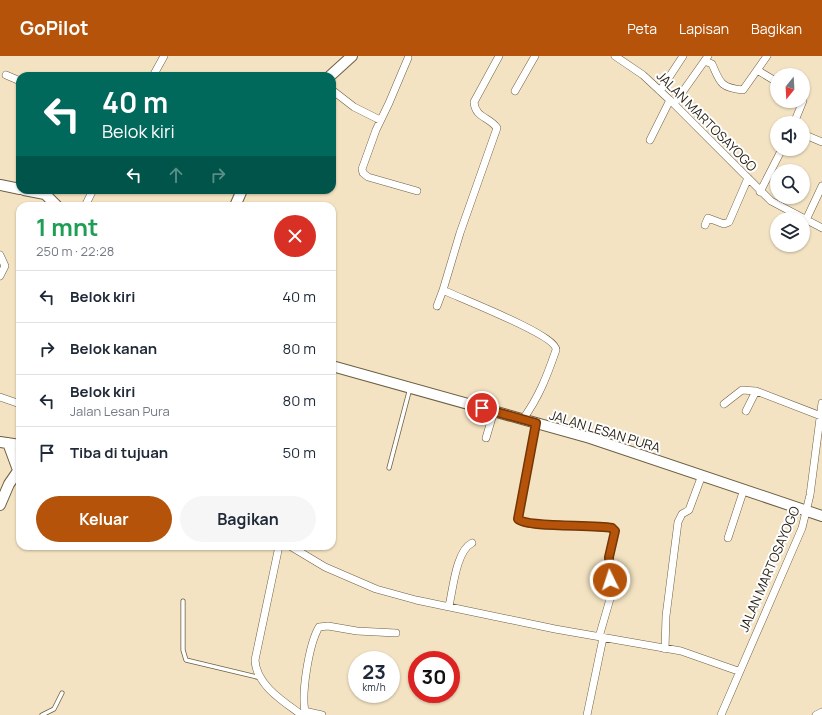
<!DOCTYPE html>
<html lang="id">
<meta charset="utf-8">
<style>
:root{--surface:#fff;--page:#f6f6f7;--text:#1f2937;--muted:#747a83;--line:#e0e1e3;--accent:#b45309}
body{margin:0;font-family:Manrope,sans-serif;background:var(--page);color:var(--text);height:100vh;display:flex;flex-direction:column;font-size:15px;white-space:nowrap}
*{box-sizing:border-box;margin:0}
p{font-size:13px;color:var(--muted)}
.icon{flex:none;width:22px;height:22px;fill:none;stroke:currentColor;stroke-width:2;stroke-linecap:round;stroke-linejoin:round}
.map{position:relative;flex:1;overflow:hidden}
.panel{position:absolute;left:16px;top:146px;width:320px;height:348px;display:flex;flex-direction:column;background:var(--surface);border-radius:12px;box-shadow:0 1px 3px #0004}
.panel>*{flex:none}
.hud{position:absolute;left:16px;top:16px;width:320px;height:122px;border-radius:12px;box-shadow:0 1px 3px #0004;background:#00695c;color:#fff;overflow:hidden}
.needle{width:26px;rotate:198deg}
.tools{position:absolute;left:770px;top:12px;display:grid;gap:8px}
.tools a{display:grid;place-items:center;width:40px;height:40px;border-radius:50%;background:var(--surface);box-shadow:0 1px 3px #0004;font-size:20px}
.speed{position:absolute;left:348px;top:595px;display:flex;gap:8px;font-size:20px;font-weight:700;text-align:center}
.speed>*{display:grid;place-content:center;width:52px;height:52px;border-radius:50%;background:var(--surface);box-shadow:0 1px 3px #0004;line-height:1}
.speed small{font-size:10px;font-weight:400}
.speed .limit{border:6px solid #d22;background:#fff;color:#111}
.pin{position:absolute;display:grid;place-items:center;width:34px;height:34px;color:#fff;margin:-17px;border:2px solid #fff;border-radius:50%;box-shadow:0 1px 4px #0007}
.me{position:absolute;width:44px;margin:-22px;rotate:356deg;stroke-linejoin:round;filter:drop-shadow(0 0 3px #0008)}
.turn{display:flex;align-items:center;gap:14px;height:84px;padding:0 20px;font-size:18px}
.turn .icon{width:52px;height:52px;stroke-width:2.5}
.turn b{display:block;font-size:28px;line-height:34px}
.lanes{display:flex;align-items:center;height:38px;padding:0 20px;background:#0003;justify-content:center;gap:20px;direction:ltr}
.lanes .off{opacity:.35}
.round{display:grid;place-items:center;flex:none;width:42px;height:42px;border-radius:21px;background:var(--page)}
.headline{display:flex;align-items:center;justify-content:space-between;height:68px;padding:0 20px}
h1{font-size:24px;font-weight:700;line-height:30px;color:#1e9e55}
.action{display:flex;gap:8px;margin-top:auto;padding:8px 20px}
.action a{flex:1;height:46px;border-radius:24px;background:var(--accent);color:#fff;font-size:16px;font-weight:700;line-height:46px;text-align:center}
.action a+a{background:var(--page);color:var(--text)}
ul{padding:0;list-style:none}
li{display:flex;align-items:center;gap:12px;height:52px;padding:0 20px;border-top:1px solid var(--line)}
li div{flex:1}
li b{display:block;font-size:15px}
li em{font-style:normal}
header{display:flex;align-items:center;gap:24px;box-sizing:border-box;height:56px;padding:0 20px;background:var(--accent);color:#fff}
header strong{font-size:19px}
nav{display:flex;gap:22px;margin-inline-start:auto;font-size:14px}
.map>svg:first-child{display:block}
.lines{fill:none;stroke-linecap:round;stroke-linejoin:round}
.lane-casing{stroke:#6d5f42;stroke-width:5}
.street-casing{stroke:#6d5f42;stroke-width:8}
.secondary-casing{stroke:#6d5f42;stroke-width:12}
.lane{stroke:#fff;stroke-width:3.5}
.street{stroke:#fff;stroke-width:7}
.secondary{stroke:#fff;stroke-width:10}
.route-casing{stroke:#753606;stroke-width:10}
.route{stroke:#b45309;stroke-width:7}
.labels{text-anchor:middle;stroke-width:4;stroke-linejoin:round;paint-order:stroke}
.street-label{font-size:13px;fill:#251f13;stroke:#fff}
</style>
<header>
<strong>GoPilot</strong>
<nav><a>Peta</a><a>Lapisan</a><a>Bagikan</a></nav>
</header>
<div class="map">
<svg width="822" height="659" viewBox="0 0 822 659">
<rect width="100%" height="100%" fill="#f3e3c2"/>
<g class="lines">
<g class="lane-casing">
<path id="lane" d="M389,412l21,-80
M183,545v49l3,10 75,18
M42,659l12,-6 8,-16"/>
</g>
<g class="street-casing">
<path id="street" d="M615,0l28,19 31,29 97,97 51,27
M408,2l-19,45 -13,27 -14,39 1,4 5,4 49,14
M705,5l7,3c8,18 8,24 31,26l24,-34
M757,14l20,12
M6,19l14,6
M153,20l11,-20
M332,34l22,17 26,13
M515,35l20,-35
M660,35l23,-35
M803,36v8
M674,48l34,-48
M794,67l9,-22
M803,78l19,8
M650,84l20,-40
M760,136l22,-43
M85,150l8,-16
M806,164l16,-34
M705,169l3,-7 16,6 5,-2 19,-44
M0,199l5,11 -5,10
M443,234l17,-57 37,-105c-7,-11 -22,-10 -23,-26l25,-46
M437,250l6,-16c16,8 114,45 113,60 -9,26 -17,47 -33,69
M0,341l20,7
M724,348l18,-14 14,1
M746,355l10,-20 65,25
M536,367l-18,96 12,5h21l58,4 6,3 -6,26 1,42 -11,38
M486,382l8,-27
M728,482l16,-49
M279,490l-24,114c1,25 29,42 47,55
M290,490l35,21 51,22 40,11 139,29 126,22 57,20
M449,550c4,-17 7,-55 23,-63
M665,593l1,-33 12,-94 4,-8 7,-4 13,-35
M304,655l18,4
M306,659c-6,-18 3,-71 13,-88l9,-1 29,5 39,2
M587,659l16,-77
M721,659l81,-187 8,-33 12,-92
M816,659l6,-3"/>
</g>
<g class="secondary-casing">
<path id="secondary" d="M330,20l22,-20
M0,129l20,4
M24,134l21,4 12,12
M235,150l7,-16
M332,310l258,72 232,78
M0,386l20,3
M8,387l10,27
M0,449l9,-21 11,-16"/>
</g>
<use href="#lane" class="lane"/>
<use href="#street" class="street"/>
<use href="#secondary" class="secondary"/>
</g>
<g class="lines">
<g class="route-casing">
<path id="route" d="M482,352l54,15 -18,96c9,9 75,5 94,9l3,3 -6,26 1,23"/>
</g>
<use href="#route" class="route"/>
</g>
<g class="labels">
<g class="street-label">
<text transform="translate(707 65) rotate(45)" y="5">JALAN MARTOSAYOGO</text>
<text transform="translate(605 375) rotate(17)" y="5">JALAN LESAN PURA</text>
<text transform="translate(769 513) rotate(-67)" y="5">JALAN MARTOSAYOGO</text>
</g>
</g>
</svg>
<div class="tools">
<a><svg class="needle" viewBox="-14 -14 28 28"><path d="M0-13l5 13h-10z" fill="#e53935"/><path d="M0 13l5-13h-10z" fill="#747a83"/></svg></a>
<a><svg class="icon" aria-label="sound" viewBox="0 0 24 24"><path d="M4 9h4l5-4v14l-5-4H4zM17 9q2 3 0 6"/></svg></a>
<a><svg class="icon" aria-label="search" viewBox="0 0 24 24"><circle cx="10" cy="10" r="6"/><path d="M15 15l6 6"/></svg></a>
<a><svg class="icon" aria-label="layers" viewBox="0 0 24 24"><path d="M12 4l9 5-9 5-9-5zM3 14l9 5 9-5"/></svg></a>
</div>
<div class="speed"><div>23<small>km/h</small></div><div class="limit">30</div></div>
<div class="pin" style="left:482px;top:352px;background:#d93025"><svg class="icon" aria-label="arrive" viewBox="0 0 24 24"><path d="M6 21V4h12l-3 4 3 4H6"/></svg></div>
<svg class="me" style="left:610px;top:524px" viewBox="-20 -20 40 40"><circle r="17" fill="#b45309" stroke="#fff" stroke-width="3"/><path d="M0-11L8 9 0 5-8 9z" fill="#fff"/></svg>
<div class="hud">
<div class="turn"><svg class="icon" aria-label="left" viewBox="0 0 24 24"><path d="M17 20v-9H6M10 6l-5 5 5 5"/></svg><div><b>40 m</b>Belok kiri</div></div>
<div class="lanes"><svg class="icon" aria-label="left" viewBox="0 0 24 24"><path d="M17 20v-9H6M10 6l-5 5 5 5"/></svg><svg class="icon off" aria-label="ahead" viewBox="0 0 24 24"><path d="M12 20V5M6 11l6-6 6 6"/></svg><svg class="icon off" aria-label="right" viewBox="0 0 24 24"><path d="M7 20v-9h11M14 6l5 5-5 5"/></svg></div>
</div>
<section class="panel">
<div class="headline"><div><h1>1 mnt</h1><p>250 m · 22:28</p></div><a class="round" style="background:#d93025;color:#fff"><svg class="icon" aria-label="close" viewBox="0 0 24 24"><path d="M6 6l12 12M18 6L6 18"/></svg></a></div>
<ul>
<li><svg class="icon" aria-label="left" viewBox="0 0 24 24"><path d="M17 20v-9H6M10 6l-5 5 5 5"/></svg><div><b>Belok kiri</b></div><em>40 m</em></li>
<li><svg class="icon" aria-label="right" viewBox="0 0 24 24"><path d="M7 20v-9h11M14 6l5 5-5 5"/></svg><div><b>Belok kanan</b></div><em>80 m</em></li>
<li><svg class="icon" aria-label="left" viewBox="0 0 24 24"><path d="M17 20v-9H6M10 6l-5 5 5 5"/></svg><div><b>Belok kiri</b><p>Jalan Lesan Pura</p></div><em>80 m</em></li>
<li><svg class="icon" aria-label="arrive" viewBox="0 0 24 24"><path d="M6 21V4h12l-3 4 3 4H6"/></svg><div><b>Tiba di tujuan</b></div><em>50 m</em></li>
</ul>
<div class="action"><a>Keluar</a><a>Bagikan</a></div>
</section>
</div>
